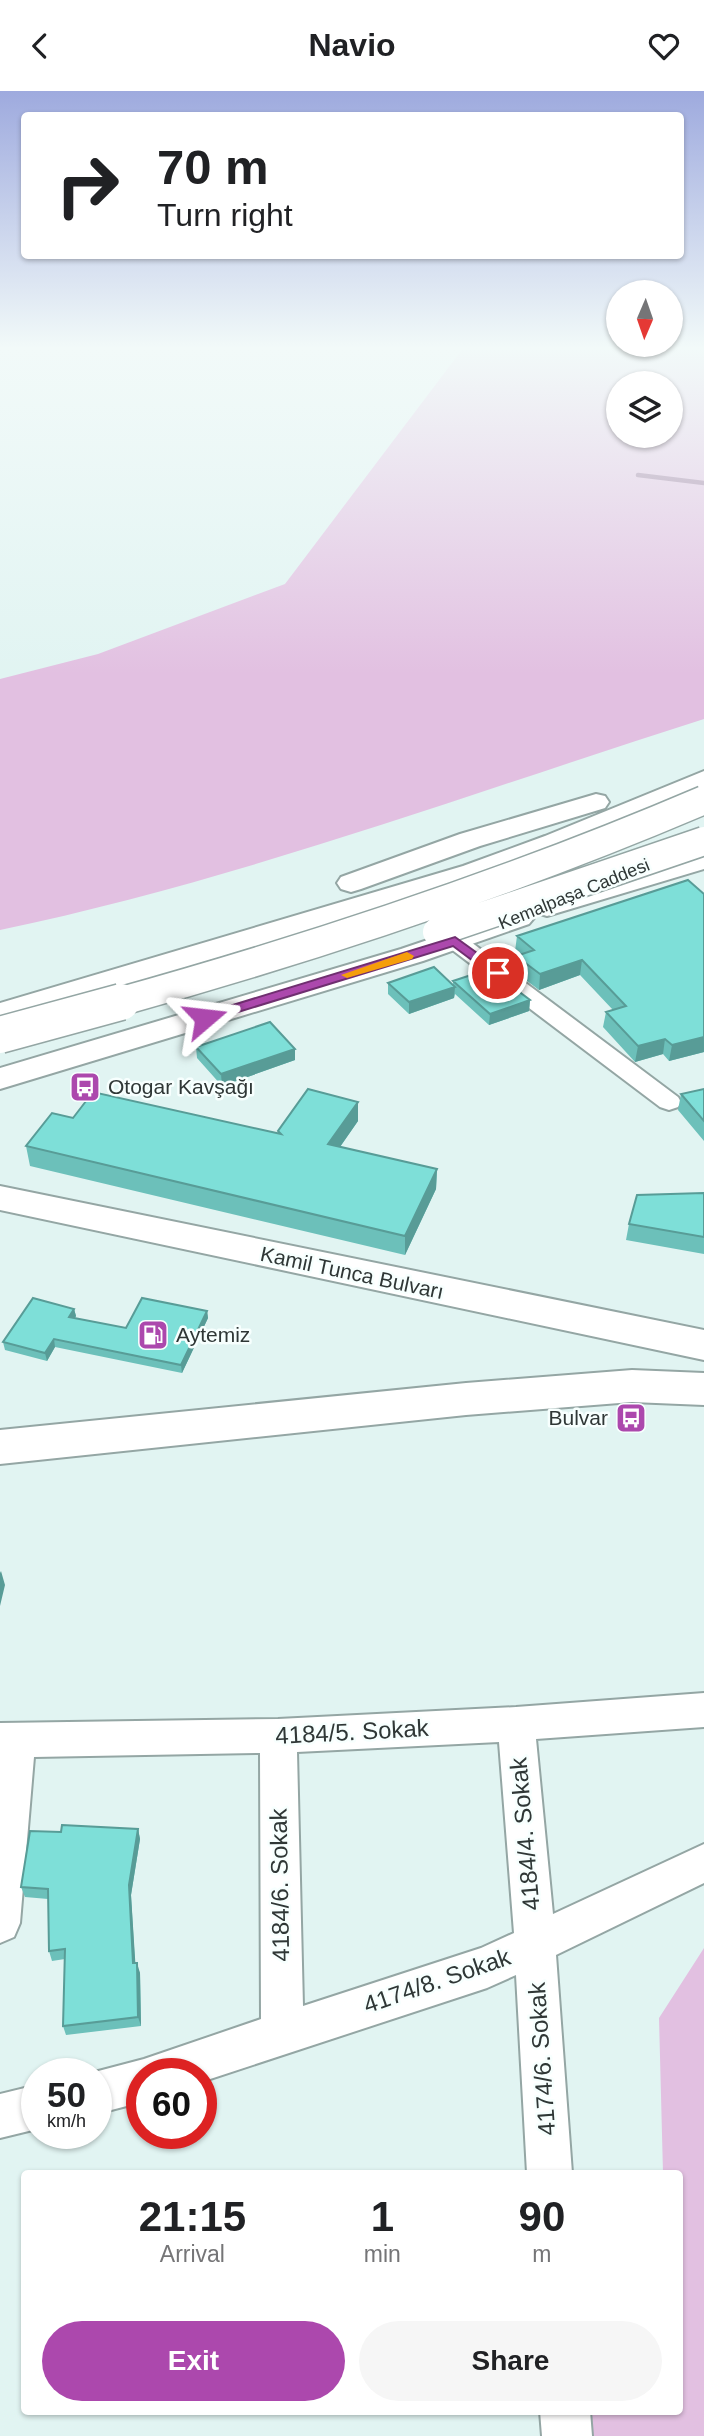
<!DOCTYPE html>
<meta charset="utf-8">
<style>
:root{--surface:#fff;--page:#f6f6f6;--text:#202124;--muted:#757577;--accent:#ac48ad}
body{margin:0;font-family:Arial,sans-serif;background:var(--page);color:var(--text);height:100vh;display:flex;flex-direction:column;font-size:26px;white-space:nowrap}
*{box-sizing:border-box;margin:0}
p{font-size:23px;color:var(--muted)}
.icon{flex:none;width:38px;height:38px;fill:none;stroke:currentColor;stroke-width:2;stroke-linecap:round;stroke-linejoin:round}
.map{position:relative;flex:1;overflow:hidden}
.side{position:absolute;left:21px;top:2079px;width:662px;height:245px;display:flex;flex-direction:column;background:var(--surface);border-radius:7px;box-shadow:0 2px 5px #0004}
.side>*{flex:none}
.banner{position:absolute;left:21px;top:21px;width:663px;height:147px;border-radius:7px;box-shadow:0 2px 5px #0004;background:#fff;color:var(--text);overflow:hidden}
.needle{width:46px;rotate:182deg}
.buttons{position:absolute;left:606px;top:189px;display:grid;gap:14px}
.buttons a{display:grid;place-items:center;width:77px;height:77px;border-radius:50%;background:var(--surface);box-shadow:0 2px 5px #0004;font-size:35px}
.speed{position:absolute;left:21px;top:1967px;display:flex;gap:14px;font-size:35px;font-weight:700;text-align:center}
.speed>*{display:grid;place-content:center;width:91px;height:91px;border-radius:50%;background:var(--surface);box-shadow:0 2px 5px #0004;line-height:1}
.speed small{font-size:18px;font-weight:400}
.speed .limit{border:10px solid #d22;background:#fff;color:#111}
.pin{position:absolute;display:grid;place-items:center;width:60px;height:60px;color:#fff;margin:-30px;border:4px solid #fff;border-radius:50%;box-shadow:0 2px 7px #0007}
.me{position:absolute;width:77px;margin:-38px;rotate:73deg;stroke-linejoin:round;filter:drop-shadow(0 0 5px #0008)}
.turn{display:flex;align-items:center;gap:24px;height:147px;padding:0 21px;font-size:32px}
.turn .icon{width:91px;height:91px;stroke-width:2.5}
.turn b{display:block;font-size:49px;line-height:60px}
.eta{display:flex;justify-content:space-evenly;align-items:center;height:119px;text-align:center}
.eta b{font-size:42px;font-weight:700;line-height:49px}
.button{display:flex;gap:14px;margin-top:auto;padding:14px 21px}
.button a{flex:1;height:80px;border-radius:42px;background:var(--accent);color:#fff;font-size:28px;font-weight:700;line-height:80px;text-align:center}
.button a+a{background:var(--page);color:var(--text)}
header{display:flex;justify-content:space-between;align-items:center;height:91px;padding:0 21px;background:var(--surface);font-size:32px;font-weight:700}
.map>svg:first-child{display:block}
.green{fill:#e2c0e1;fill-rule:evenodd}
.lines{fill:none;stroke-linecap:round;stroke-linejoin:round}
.stream{stroke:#a07ea2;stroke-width:4.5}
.street-casing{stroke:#94a6a4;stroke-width:4}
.primary-casing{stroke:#94a6a4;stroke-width:4}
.street{fill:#fff;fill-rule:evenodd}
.primary{fill:#fff;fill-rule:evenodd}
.primary-bridge-far1-casing{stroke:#94a6a4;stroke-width:31;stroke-linecap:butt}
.primary-bridge-casing{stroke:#94a6a4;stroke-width:39;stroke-linecap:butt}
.primary-bridge-far1{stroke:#fff;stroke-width:28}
.primary-bridge{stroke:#fff;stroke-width:36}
.wall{fill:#6cc0ba}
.shaded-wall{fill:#589c97}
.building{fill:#7edfd8;stroke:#589c97;stroke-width:2}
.route{fill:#ac48ad;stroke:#702f70;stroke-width:2}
.slow{fill:#f59e0b}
.labels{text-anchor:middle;stroke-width:5;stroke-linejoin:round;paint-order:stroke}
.far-street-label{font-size:18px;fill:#2f3736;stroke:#f7fffe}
.poi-label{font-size:21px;fill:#2f3736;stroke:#f7fffe;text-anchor:start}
.street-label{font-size:21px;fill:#2f3736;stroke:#f7fffe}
.near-street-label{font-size:24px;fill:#2f3736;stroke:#f7fffe}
</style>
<header><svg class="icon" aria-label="back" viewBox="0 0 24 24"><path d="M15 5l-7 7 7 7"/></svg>Navio<svg class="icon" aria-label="heart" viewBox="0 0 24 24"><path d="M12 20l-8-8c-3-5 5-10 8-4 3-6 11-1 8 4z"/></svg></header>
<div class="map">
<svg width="704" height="2345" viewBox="0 0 704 2345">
<rect width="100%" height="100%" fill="#e1f4f2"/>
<path class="green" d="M464,256h240v372c-233,74 -464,161 -704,211v-251l98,-25 187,-70zM618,292h52v53h-52z
M704,1857v488h-120v-24l95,-1v-238h-16l-4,-155z"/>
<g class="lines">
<path class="stream" d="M638,384l66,8"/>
<g class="street-casing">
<path id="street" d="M455,843l8,2 215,161 3,5 -3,5 -9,3 -9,-3 -213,-161 -3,-5 3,-5z
M704,1602v34l-168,12 17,175 151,-70v39l-148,72 16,218h-45l-11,-198 -29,13 -286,94v-8h-59v28l-46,12v-40h-9l57,-15 117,-40 -1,-266 -226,4 -14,166 -6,14 -14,6v-220l278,-4 238,-12zM499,1651l15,191 -33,15 -178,58 -6,-254z
M37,1994v44l-37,9v-44z
M540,2320h50l2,25h-50z"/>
</g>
<g class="primary-casing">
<path id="primary" d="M704,680v17l-139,60 -82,30 -483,145v-20l463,-137 82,-30z
M596,703l9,2 4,6 -4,6 -125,38 -119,43 -10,3 -10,-3 -4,-6 4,-6 119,-43z
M704,761v17l-157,47 -10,-3 -5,-6 5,-6z
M519,818l10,3 5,6 -5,6 -106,37 -423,128v-21l401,-119z
M0,1095l704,144v30l-704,-150z
M632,1279l72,3v32l-72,-3 -166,13 -466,49v-34l466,-47z"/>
</g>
<use href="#street" class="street"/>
<use href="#primary" class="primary"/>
<g class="primary-bridge-far1-casing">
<path id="primary-bridge-far1" d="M437,841l267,-91
M115,912c201,-56 397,-121 589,-203"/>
</g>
<g class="primary-bridge-casing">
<path id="primary-bridge" d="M0,944l121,-33"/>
</g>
<use href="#primary-bridge-far1" class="primary-bridge-far1"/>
<use href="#primary-bridge" class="primary-bridge"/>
</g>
<path class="wall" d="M704,803v158l-35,9 -6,-7 -28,8 -32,-35 3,-15 7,-2 -33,-35 -41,15 -25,-19 2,-15 3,-1 -4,-4 2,-15z
M453,890l77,19 -1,11 -40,14 -34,-31 -1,4 -45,16 -21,-20v-11l65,2z
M196,956l99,13 -73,26 -25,-28z
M704,998v52l-26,-31 3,-16z
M73,1027l205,15v-2l80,-10 -18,26 97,22 -1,20 -31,66 -375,-89 -4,-20z
M704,1102v61l-78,-14 3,-16z
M74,1218l2,7 -1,2 51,10 81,-17 1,7 -26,55 -127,-26 -8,14 -42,-11 -2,-8z
M138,1738l2,10 -9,56 4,68 5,10 1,53 -75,9 -3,-9 2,-67 -13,2 -3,-10 -1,-52 -23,-2 -4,-10 40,-55z"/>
<path class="shaded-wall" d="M582,869l-2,15 -41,15 1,-16z
M455,896l-1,11 -45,16v-12z
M530,909l-1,11 -40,14 1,-11z
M704,946v15l-35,9 3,-16z
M665,948l-2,15 -28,8 3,-16z
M295,958v11l-73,26 -1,-12z
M358,1011v19l-30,43v-20z
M437,1078l-1,20 -31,66v-19z
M74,1218l2,7 -6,9 -1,-8z
M207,1220l1,7 -26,55 -1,-8z
M54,1248l1,8 -8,14 -2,-8z
M1,1480l4,14 -5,21v-33z
M138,1738l2,10 -9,56 5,78 -3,-10 -4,-78z
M137,1872l3,10 1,53 -3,-9z"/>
<path class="building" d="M688,789l16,14v143l-32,8 -7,-6 -27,7 -32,-34 20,-6 -44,-46 -42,14 -24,-18 18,-6 -17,-14z
M434,876l21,20 -46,15 -21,-19z
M489,878l41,31 -40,14 -37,-33z
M270,931l25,27 -74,25 -25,-27z
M308,998l50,13 -30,42 109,25 -32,67 -379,-90 26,-33 21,5 20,-26 188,42 -3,-3z
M704,998v32l-23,-27z
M704,1102v44l-75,-13 8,-29z
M33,1207l41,11 -5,8 57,11 16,-30 65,13 -26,54 -127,-26 -9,14 -42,-11z
M62,1734l76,4 -9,56 4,78h4l1,54 -75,9 2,-77 -16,2 -1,-62 -27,-2 9,-56 31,1z"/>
<linearGradient id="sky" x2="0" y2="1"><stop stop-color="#9eaade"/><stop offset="0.44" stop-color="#f2faf9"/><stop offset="1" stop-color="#f2faf9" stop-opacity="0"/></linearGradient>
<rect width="704" height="584" fill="url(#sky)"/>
<path class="route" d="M455,846l47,34v5h-9l-40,-30 -244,75h-9l-2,-3 2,-3z"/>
<path class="slow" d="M407,861l7,4 -2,3 -65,19 -6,-3z"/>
<defs>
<g id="bus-square" transform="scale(1.575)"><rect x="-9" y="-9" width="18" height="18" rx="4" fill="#ac48ad" stroke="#f7fffe"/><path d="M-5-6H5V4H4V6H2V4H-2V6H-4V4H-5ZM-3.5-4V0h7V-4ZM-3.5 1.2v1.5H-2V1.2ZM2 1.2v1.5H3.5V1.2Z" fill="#fff"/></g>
<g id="fuel-square" transform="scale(1.575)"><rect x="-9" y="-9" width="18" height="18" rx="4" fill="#ac48ad" stroke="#f7fffe"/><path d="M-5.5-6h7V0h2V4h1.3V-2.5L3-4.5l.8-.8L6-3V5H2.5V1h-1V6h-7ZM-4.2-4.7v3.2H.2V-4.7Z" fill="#fff"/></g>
</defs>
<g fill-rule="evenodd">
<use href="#bus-square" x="85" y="996"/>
<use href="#fuel-square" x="153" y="1244"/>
<use href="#bus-square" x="631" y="1327"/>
</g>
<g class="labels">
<g class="far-street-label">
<text transform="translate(574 803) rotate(-22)" y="6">Kemalpaşa Caddesi</text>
</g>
<g class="poi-label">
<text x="108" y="1003">Otogar Kavşağı</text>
<text x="176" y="1251">Aytemiz</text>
<text x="608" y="1334" text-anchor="end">Bulvar</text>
</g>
<g class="street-label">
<text transform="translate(352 1182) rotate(12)" y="7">Kamil Tunca Bulvarı</text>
</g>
<g class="near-street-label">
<text transform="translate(352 1641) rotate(-3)" y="8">4184/5. Sokak</text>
<text transform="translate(525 1743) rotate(-95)" y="8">4184/4. Sokak</text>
<text transform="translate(280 1794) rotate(-91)" y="8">4184/6. Sokak</text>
<text transform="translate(437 1890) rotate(-19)" y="8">4174/8. Sokak</text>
<text transform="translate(542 1968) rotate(-94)" y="8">4174/6. Sokak</text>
</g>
</g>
</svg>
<div class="buttons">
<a><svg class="needle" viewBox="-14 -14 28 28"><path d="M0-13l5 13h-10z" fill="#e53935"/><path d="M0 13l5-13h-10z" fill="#757577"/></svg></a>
<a><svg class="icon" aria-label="layers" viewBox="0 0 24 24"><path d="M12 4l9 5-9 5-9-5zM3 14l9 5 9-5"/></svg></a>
</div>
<div class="speed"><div>50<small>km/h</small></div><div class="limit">60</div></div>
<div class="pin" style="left:498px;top:882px;background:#d93025"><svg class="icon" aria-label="arrive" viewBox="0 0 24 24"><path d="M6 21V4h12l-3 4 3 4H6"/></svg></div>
<svg class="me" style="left:205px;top:927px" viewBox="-20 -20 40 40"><path d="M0-17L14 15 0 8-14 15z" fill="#ac48ad" stroke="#fff" stroke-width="4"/></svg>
<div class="banner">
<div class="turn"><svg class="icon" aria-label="right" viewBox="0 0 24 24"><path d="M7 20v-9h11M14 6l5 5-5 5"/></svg><div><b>70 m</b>Turn right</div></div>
</div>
<section class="side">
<div class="eta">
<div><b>21:15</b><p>Arrival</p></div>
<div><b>1</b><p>min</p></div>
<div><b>90</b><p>m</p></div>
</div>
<div class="button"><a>Exit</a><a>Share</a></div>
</section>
</div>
